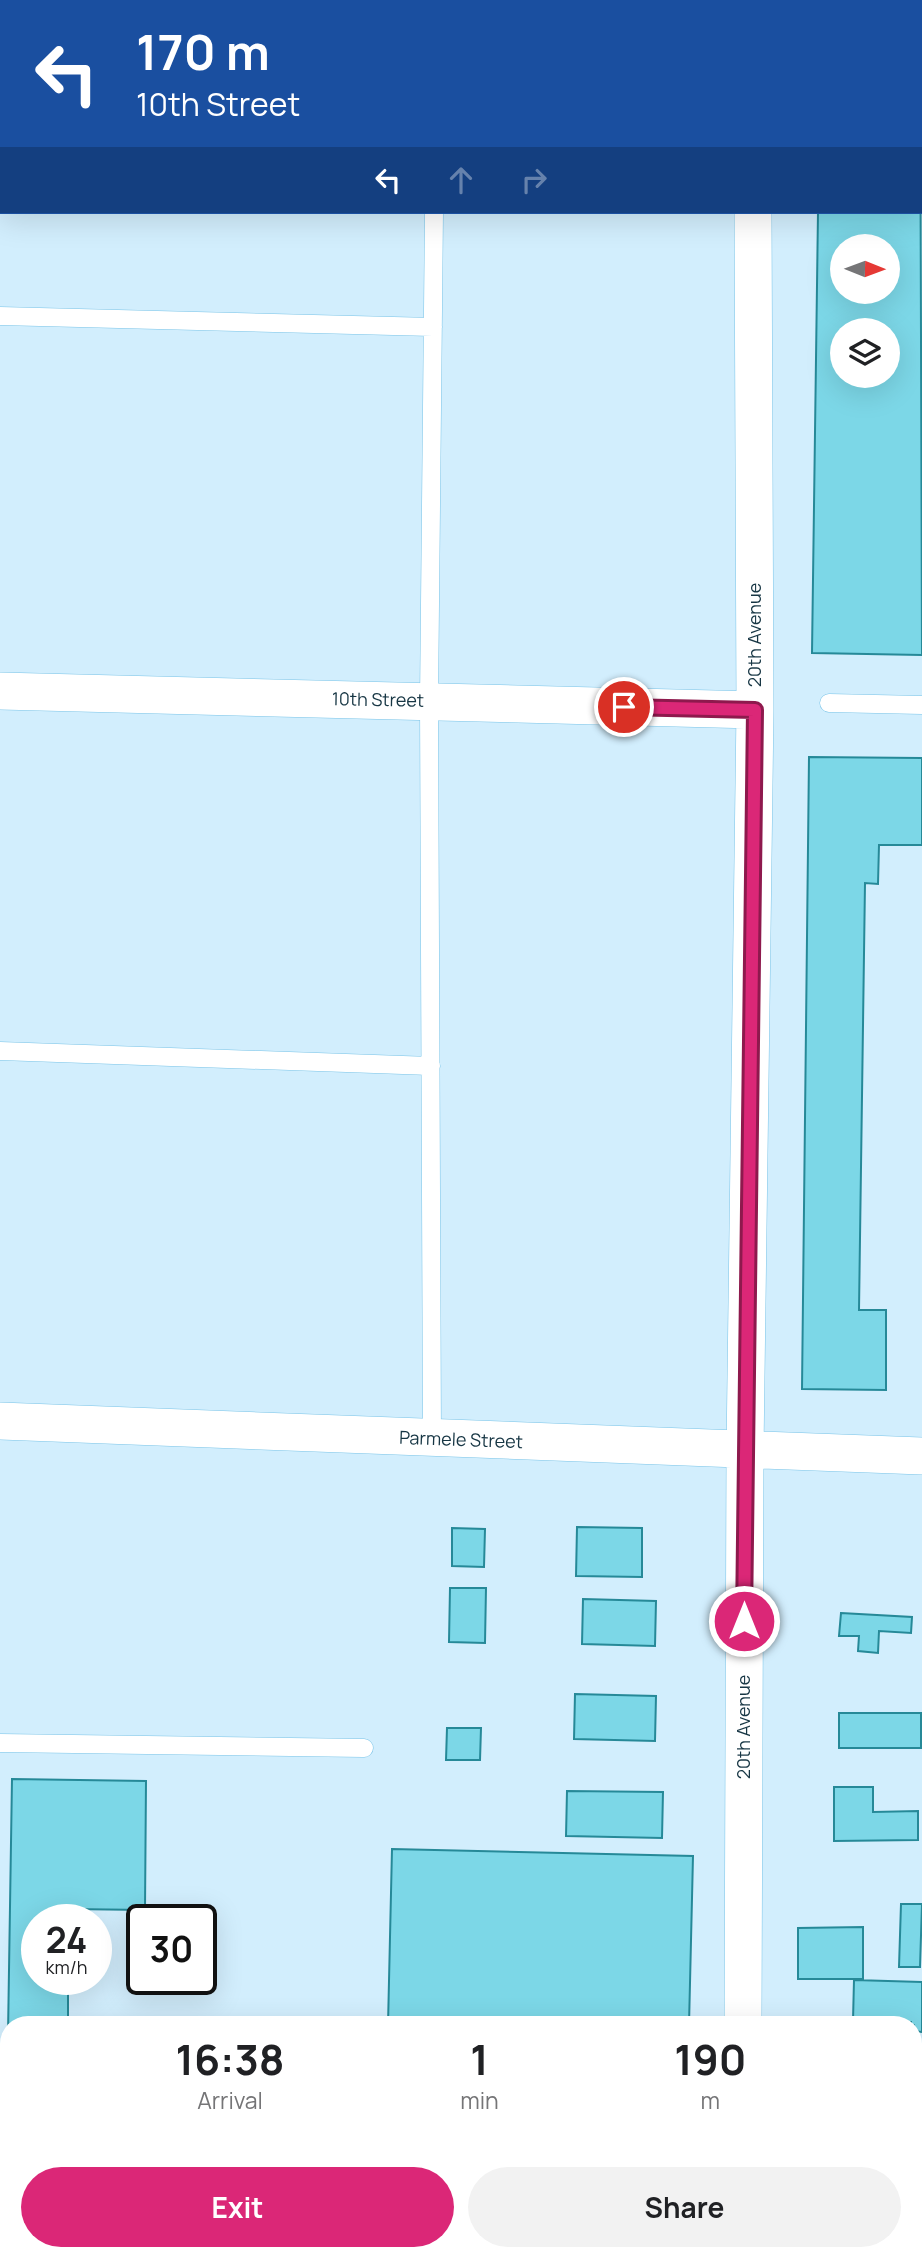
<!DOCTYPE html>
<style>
:root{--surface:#fff;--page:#f2f2f2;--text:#202124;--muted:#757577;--accent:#db2777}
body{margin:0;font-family:Manrope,sans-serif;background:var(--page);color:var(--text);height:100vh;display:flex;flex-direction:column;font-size:26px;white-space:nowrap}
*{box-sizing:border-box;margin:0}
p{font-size:23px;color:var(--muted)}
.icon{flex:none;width:38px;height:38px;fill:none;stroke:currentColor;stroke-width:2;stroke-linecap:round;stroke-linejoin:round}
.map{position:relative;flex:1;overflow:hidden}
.drawer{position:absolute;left:0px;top:2016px;width:922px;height:245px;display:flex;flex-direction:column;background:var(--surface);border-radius:28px 28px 0 0;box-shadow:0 7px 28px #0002}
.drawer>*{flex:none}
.guide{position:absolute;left:0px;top:0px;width:922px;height:214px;box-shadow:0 7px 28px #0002;background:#1a4fa0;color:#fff;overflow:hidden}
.needle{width:46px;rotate:91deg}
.tools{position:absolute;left:830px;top:234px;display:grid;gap:14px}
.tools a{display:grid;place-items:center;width:70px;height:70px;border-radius:50%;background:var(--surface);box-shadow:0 7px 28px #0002;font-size:35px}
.speed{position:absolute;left:21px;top:1904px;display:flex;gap:14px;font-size:35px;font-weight:700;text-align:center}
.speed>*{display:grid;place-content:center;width:91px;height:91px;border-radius:50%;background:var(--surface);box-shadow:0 7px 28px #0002;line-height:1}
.speed small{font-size:18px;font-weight:400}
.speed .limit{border:4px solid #111;border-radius:10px;background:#fff;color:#111}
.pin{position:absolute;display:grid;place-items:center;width:60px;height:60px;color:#fff;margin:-30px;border:4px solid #fff;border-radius:50%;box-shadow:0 2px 7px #0007}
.me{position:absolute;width:77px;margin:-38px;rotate:0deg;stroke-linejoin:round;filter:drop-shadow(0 0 5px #0008)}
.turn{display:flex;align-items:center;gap:24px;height:147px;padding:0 21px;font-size:32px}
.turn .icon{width:91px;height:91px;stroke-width:2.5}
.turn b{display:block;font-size:49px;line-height:60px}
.lanes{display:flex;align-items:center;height:66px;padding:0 21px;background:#0003;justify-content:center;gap:35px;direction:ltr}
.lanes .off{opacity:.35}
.eta{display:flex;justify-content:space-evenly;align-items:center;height:119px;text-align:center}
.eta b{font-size:42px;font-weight:700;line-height:49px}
.button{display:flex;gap:14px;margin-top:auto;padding:14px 21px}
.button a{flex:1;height:80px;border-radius:42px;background:var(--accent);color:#fff;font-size:28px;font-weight:700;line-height:80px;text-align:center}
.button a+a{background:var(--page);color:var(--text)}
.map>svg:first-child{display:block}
.building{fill:#7cd7e7;stroke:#268998;stroke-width:2;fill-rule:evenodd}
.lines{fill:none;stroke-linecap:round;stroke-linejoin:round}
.lane-casing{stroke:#79c4e8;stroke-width:19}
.street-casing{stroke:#79c4e8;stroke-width:38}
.secondary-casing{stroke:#79c4e8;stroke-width:40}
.lane{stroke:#fff;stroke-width:18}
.street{stroke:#fff;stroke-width:37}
.secondary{stroke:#fff;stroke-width:38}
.route-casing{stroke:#8e194d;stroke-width:18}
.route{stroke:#db2777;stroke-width:12}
.labels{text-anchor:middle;stroke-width:5;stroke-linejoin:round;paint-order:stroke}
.street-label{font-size:18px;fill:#173644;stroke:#fff}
</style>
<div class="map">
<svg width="922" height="2261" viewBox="0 0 922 2261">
<rect width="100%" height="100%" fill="#d2eefd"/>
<path class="building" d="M920,21l2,634 -110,-2 6,-441h102zM842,247h45v45h-45zM842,331h45v45h-45z
M809,757l113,1v87h-43l-1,39 -13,-1 -6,427h27v80l-84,-1z
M577,1527l65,1v49l-66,-1z
M452,1528l33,1 -1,38 -32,-1z
M450,1588h36l-1,55 -36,-1z
M583,1599l73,2 -1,45 -73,-2z
M841,1613l71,4 -1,16 -32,-2 -1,22 -20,-2 1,-15h-20z
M575,1694l81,2 -1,45 -81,-2z
M839,1713h82v35h-82z
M447,1728h34l-1,32h-34z
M12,1779l134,2 -1,129 -75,-1 -1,11h-32v59h31v46h-59v9h-1z
M834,1787h39v25l45,-1v29l-84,1z
M567,1791l96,1 -1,46 -96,-2z
M392,1849l301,7 -4,169h-301z
M901,1904h21l-2,63h-21z
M863,1927v52h-65v-51z
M854,1980l68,2v50l-8,-1v-6h-3v-3l-58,-1z
M0,2192h9v60h18v9h-27z
M914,2239h8v22h-106l1,-9h97z
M185,2252h45l-1,9h-45z
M255,2252h40l-1,9h-39z
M436,2252h168v9h-168z"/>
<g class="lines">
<g class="lane-casing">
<path id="lane" d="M436,2v-2
M0,316l433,11
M829,703l93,2
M0,1051l431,15
M432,1439l-3,-737 5,-490
M0,1743l364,5
M423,2261v-9"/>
</g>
<g class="street-casing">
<path id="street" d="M752,0v2
M0,691l755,19
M0,1421l922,35
M743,2025l2,-574 10,-741 -2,-498
M107,2261v-9
M740,2261v-9"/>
</g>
<g class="secondary-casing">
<path id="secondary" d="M0,2094h9
M914,2117h8"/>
</g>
<use href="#lane" class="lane"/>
<use href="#street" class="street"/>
<use href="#secondary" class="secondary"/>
</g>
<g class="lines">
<g class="route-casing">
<path id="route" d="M624,707l131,3 -11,911"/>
</g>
<use href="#route" class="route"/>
</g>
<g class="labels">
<g class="street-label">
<text transform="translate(755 635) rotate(-90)" y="6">20th Avenue</text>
<text transform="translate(378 700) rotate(1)" y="6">10th Street</text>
<text transform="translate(461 1440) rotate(2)" y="6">Parmele Street</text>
<text transform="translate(744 1727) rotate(-90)" y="6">20th Avenue</text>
</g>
</g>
</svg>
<div class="tools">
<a><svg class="needle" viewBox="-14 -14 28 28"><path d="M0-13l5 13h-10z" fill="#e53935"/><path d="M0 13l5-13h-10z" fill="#757577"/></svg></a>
<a><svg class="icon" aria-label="layers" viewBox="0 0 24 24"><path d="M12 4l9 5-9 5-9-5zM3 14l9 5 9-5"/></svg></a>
</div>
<div class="speed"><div>24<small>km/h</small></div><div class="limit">30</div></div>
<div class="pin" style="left:624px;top:707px;background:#d93025"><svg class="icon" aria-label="arrive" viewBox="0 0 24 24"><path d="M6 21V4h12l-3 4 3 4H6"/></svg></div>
<svg class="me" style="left:744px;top:1621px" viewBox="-20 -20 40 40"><circle r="17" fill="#db2777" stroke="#fff" stroke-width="3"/><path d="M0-11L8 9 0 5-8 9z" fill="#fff"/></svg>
<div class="guide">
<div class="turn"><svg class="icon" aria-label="left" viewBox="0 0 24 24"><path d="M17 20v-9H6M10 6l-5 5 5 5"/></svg><div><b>170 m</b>10th Street</div></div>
<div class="lanes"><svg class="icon" aria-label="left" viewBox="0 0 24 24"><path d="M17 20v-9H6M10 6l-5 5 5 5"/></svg><svg class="icon off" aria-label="ahead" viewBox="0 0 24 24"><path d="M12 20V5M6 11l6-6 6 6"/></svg><svg class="icon off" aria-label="right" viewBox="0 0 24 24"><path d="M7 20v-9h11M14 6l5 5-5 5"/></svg></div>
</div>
<section class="drawer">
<div class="eta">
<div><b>16:38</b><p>Arrival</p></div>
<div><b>1</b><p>min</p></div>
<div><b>190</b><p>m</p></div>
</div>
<div class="button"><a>Exit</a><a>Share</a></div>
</section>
</div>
